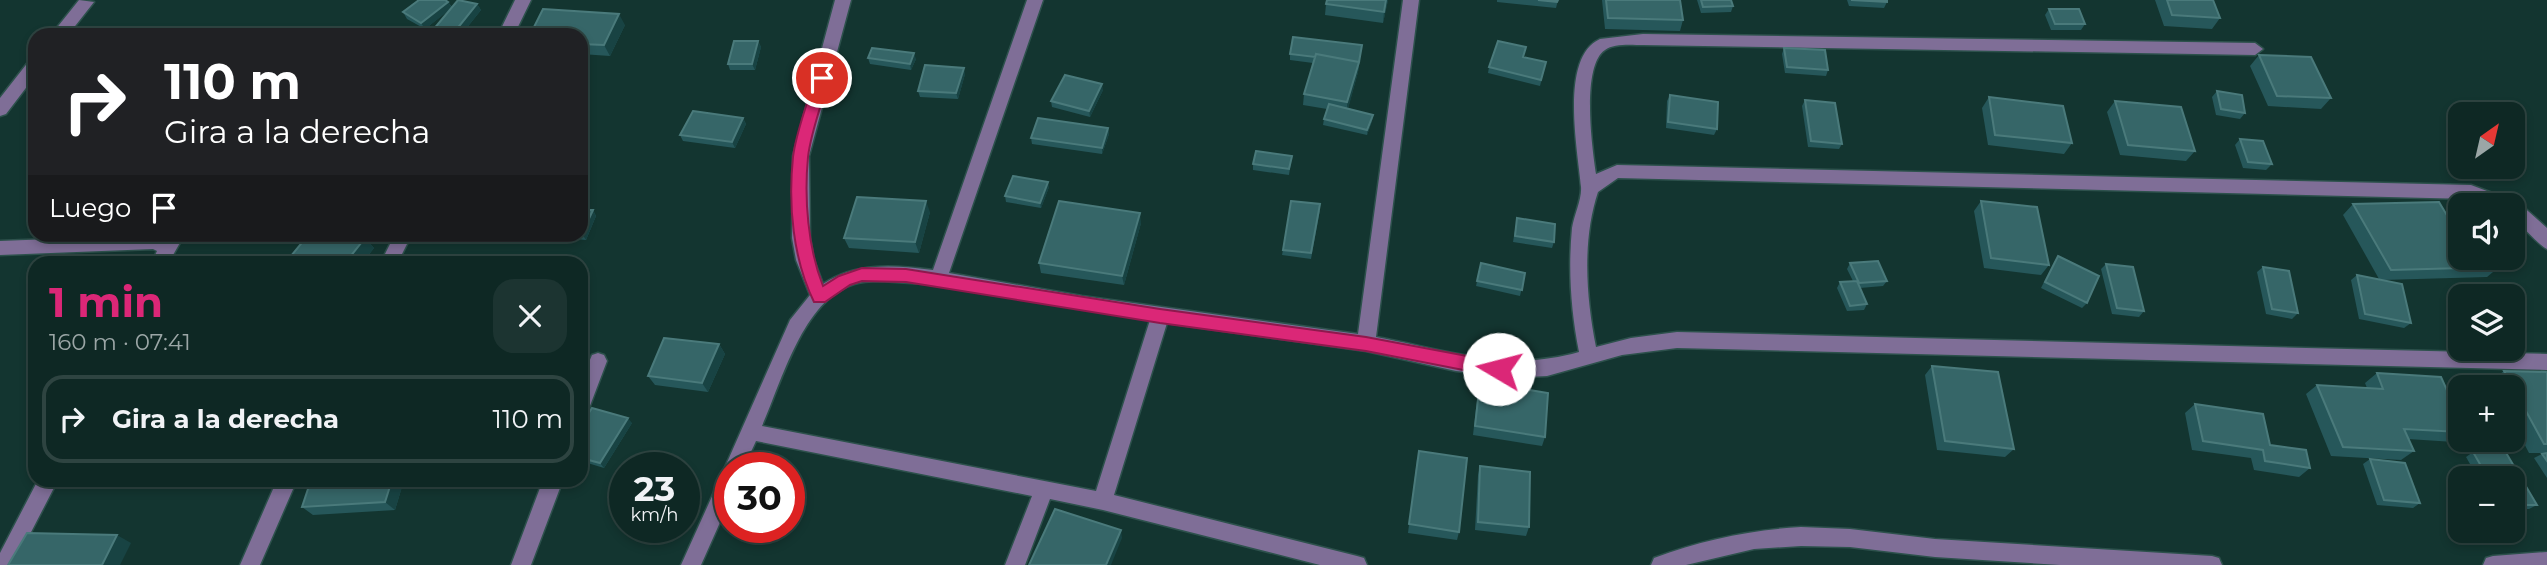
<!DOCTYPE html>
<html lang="es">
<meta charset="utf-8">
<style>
:root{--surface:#0e2824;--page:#1c3431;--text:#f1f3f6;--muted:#9ba6a6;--line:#2e4441;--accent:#db2777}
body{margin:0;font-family:Montserrat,sans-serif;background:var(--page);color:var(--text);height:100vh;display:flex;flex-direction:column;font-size:26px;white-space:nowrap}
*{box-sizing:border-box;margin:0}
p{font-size:23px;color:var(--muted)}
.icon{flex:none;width:38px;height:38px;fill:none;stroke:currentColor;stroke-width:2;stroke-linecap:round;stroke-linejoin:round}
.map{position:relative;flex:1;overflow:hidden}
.sheet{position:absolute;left:28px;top:256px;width:560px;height:231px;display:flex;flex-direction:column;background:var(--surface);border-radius:21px;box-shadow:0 4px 10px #0003,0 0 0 2px var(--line)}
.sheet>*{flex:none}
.banner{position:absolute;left:28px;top:28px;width:560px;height:214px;border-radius:21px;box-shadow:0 4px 10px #0003,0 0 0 2px var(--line);background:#202124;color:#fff;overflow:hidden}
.needle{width:46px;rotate:34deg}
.fabs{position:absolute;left:2448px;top:102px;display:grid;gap:14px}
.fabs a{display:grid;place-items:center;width:77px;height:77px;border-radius:14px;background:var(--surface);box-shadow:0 4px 10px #0003,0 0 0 2px var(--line);font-size:35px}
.speed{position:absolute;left:609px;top:452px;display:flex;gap:14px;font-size:35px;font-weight:700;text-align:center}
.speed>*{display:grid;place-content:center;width:91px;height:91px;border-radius:50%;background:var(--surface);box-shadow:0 4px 10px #0003,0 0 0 2px var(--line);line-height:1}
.speed small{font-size:18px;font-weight:400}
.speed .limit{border:10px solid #d22;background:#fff;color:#111}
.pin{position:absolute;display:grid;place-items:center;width:60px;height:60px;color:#fff;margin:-30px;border:4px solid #fff;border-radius:50%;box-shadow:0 2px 7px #0007}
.me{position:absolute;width:77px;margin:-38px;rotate:278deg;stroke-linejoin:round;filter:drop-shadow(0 0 5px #0008)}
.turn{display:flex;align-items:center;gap:24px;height:147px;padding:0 21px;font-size:32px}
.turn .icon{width:91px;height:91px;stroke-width:2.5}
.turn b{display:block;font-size:49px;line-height:60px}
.then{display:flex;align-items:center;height:66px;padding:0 21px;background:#0003;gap:14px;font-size:26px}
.round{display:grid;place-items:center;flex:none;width:74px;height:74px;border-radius:21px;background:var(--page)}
.overview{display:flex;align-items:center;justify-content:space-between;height:119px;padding:0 21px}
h1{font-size:42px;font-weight:700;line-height:52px;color:var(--accent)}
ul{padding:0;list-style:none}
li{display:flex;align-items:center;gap:21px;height:88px;margin:0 14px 10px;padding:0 7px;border:4px solid var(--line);border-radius:21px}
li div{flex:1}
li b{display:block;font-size:26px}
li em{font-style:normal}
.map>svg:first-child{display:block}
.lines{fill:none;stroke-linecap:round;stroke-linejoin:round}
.minor-casing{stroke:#2d514c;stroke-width:3}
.minor{fill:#7f6e97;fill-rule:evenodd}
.wall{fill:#26575a}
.shaded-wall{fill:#184343}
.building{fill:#366668;stroke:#4a7a7b;stroke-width:2}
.route{fill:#db2777;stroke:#8e194d;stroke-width:2}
</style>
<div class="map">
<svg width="2547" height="565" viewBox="0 0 2547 565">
<rect width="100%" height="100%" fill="#133530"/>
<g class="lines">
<g class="minor-casing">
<path id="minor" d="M79,0l15,2 -26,33h-17z
M515,0h16l-17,35h-16z
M835,0h16l-42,156 1,82 4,22 9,24c32,-22 72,-19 110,-14l94,-270h16l-94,273 133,23 276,38 45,-334h16l-43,337c71,13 130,36 203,15 -8,-40 -11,-83 -7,-124 2,-13 10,-29 9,-41 -3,-36 -22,-130 19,-148l43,-5 612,9 8,6 -8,6 -612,-10c-11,0 -29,-2 -38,5 -24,16 -13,98 -9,124l21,-9 854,20 48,18 28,25v21c-7,-3 -26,-24 -34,-31v-13h-27l-16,-6 -852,-21 -20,14c-16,48 -12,105 -2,155l35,-9 46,-6 870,22v16l-870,-22 -55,7 -75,21 -36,2 -55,-7 -90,-20 -199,-28 -53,172 243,61 7,2 3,7h-47l-217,-55 -53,-11 -25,66h-20l27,-69 -276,-55 -12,26h-14v33l-29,65h-20l42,-93 4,-2 -2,-3 65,-147 20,-25 -14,-35 -4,-22 1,-82zM881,281l45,3 224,36 -54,171 -334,-65c20,-45 41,-126 92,-142 9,-3 18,-3 27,-3z
M35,59v17l-29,38 -6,2v-18l29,-37z
M168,234h17l-16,28h-17l5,-11 -4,-2 -153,6v-14l154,-6 11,4z
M395,234h17l-14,28h-17z
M598,353l6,2 3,6 -19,50 -7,2v-32l11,-26z
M38,480h20l-44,85h-14v-12z
M277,480h20l-37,85h-20z
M543,480h20l-32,85h-20z
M1801,527l49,2 85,10 277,17 7,2 3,7h-162l-125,-8 -85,-10 -49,-1 -47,3 -68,16h-35l3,-7c48,-18 96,-28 147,-31z
M2547,552v13h-64l3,-7 7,-2z"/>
</g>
<use href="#minor" class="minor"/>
</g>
<path class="wall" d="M1388,0l-5,23 -58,-8 1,-11z
M1497,0h61l-2,8 -59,-6z
M1602,0h78l3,20 -3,11 -75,-2z
M1697,0h34l2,6 -2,6 -30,1z
M1847,0h40v2l-3,6 -35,-2z
M2155,0h58l7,18 -8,11 -48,-3z
M448,2l4,5 25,-3 4,6 -20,25h-25l-3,-5 17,-21 -25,20 -18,-10 -4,-7z
M2049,9l36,15 -4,6h-30l-6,-15z
M625,25l-15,31 -29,-2v-19z
M758,41l3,6 -6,23h-25l-2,-6z
M1362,45l-4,27 -10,36 25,7 -1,6 -5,14 -44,-10 1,-6 3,-10 -24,-4 1,-11 9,-31 -23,-3v-6z
M1784,48l44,22 -2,6 -41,-3 -3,-19z
M2259,55l72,43 -10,11 -53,-3 -18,-40z
M1523,57l23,5 -6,24 -52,-13 1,-6z
M868,58l48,1 -5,11 -41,-6z
M965,74l-7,25 -38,-2 -2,-6z
M1103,90l-13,27 -38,-10 -1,-6z
M2217,91l28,22 -5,6 -24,-4 -4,-18z
M1670,95l47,34 -3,6 -48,-7 1,-27z
M1989,97l83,46 -8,11 -76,-9 -6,-37z
M1805,100l37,44 -3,5 -31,-2 -6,-41z
M2115,101l80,50 -9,10 -66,-6 -13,-43z
M743,118l3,6 -11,24 -52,-7 -3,-6z
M1108,128l1,6 -7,20 -70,-10 -1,-6z
M2240,139l32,25 -6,6 -23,-2 -8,-23z
M1291,162l-2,13 -36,-5v-6z
M1049,187l-8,21 -35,-6 -1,-6z
M1981,201l68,64 -8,10 -57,-7 -10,-57z
M2353,204l107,33 39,30 -12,10 -105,3 29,43 -7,5 -45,-9 -8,-39 6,-5 22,4 -36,-64z
M593,210l3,6 -10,24 -62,-6h57z
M1320,210l-9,49 -29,-4 1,-5z
M930,212l-11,41 -70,-5 -5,-10z
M1517,218l37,24 -2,6 -39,-6z
M1141,223l-17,62 -83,-12 -2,-10z
M365,238l9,10 -11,14h-65l-7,-6z
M2058,256l29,47 -5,5 -41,-20 13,-26z
M1481,263l44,10 -5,23 -44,-10z
M1850,263l37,18 -4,5 -23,2 7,16 -3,6 -17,1 -10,-23 3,-6 13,-1 -6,-12z
M2106,264l38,47 -5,6 -27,-3 -11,-45z
M2263,267l35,46 -6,6 -26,-5 -9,-42z
M719,344l6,10 -17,38 -53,-7 -7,-9z
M1932,366l82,83 -9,8 -68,-7 -12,-75z
M2504,371l43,1v81h-18l-16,-31v-35h-19l-3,-6z
M2377,373l83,46v18l-6,5 -46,-3 6,12 -13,9 -70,-4 -25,-62 11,-9 50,3 -2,-5z
M1480,382l65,55 -3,9 -69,-11 5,-44z
M2195,404l75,41 40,23 -11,9 -45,-7 -3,-12 -59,-8 -7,-37z
M632,423l-28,45 -23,-7v-36z
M2505,451l32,54 -8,4h-16v-31h-35l-12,-21 7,-5z
M2547,453v25l-13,-20 8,-4z
M1417,459l42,73 -2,8 -49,-7z
M2370,459l50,44 -7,5 -36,-3 -14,-41z
M1480,466l49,61 -3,9 -51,-6 3,-55z
M404,480l-9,30 -82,5 -11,-8z"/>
<path class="shaded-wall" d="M1386,0h2l-5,23 1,-11z
M448,2l4,6 -27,21 -4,-6z
M477,4l4,6 -20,25h-9z
M619,14l6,11 -15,31 -6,-11z
M758,41l3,6 -6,23 -3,-6z
M914,53l2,6 -5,11 -1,-6z
M1359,62l-1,10 -11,41v-11z
M964,68l1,6 -7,25 -2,-6z
M1102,84l1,6 -13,27 -1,-6z
M1373,115l-1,6 -5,14v-5z
M743,118l3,6 -11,24 -3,-6z
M1108,128l1,6 -7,20v-6z
M1048,182l1,5 -8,21 -1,-5z
M926,201l4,11 -11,41 -4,-11z
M593,210l3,6 -10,24 -4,-6z
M1140,213l1,10 -17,62 -2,-9z
M365,238l9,10 -11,14h-17z
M719,344l6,10 -17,38 -6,-9z
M628,418l4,5 -28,45 -4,-5z
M392,480h12l-9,30 -10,-8z
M1121,530l1,8 -11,27h-5z
M117,535l14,8 -11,22h-18z"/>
<path class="building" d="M419,0h26l3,2 -27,21 -18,-11z
M458,0l19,4 -25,31 -19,-5z
M1327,0h59l-2,12 -58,-8z
M1538,0h20l-1,2z
M1606,0h74l3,20 -75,-2z
M1701,0h30l2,6 -30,1z
M1851,0h36v2z
M2167,0h46l7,18 -48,-3z
M543,9l76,5 -15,31 -23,-1v-9h-51z
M2049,9h30l6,15h-30z
M1293,37l69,8 -3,17 -43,-8 -1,3 -25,-3z
M734,41h24l-6,23h-24z
M1498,41l28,6 -3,10 23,5 -5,18 -52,-13z
M872,48l42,5 -4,11 -42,-6z
M1784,48l41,2 3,20 -41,-3z
M1316,54l43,8 -12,40 -43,-8z
M2259,55l52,2 20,41 -54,-2z
M925,65l39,3 -8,25 -38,-2z
M1065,75l37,9 -13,27 -38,-10z
M2217,91l25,4 3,18 -24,-4z
M1670,95l48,7 -1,27 -49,-7z
M1989,97l74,9 9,37 -77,-8z
M1805,100l30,3 7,41 -31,-3z
M2115,101l66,6 14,44 -67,-6z
M1329,104l44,11 -6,15 -43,-11z
M693,111l50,7 -11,24 -52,-7z
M1038,118l70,10 -6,20 -71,-10z
M2240,139l23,2 9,23 -24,-2z
M1256,151l36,5 -3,13 -36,-5z
M1013,176l35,6 -8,21 -35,-7z
M857,197l69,4 -11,41 -71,-4z
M1059,201l81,12 -18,63 -83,-13z
M1291,201l29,3 -9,49 -28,-3z
M1981,201l56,6 12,58 -58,-7z
M2439,202l21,35v20h33l6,10 -108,3 -38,-66z
M581,210h12l-11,24h-1z
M1517,218l38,6 -1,18 -39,-6z
M309,234h42l14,4 -19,24h-30l-25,-6z
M2058,256l41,20 -12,27 -42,-21z
M1878,261l9,20 -28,2 -9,-20z
M1481,263l44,10 -3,17 -45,-9z
M2106,264l27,3 11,44 -27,-3z
M2263,267l26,4 9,42 -26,-4z
M2357,275l45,9 9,39 -46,-9z
M1857,281l10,23 -17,2 -10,-24z
M664,338l55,6 -17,39 -54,-7z
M1932,366l66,6 16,77 -69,-8z
M2504,371l43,1v72h-3z
M2377,373l64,4 19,42v13l-56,-3 10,22 -71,-4 -26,-62 66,4z
M1480,382l68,11 -3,44 -70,-11z
M2195,404l68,10 7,31 36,5 4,18 -45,-7 -2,-11 -60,-9z
M592,408l36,10 -28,45 -19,-5v-33z
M1419,451l48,7 -8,74 -50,-8z
M2505,451l32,54h-24v-27h-25l-15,-26z
M2547,453v8l-5,-7z
M2370,459l35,4 15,40 -36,-3z
M1480,466l50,6 -1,55 -51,-5z
M311,480h81l-7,22 -83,5z
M1055,509l66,21 -15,35h-77z
M27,533l90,2 -15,30h-94z"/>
<path class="route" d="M822,73l7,5c-7,26 -18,53 -21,79 -4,42 0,91 15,129l16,-10 23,-8 44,1 254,40 206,28 133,25 6,2 2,5 -2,5 -6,3 -133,-26 -206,-28 -254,-41 -44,-1 -12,4 -25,17h-11c-21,-43 -26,-97 -21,-145 3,-26 15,-53 21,-79z"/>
</svg>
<div class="fabs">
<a><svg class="needle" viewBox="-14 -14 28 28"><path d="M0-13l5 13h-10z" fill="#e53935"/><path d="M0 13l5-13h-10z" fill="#9ba6a6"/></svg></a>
<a><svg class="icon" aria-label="sound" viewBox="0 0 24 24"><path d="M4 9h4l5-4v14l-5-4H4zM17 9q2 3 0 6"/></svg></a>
<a><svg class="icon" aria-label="layers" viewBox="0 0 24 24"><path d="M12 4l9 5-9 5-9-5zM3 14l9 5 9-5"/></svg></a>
<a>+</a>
<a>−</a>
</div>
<div class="speed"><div>23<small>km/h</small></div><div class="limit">30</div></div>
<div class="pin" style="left:822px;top:78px;background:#d93025"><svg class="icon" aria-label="arrive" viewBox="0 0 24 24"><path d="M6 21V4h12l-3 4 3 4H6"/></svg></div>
<svg class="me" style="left:1499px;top:369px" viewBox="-20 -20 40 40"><circle r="19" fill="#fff"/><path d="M0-13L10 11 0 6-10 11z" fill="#db2777"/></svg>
<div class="banner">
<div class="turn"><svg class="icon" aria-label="right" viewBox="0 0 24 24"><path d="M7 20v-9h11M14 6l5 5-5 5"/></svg><div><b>110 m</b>Gira a la derecha</div></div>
<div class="then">Luego<svg class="icon" aria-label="arrive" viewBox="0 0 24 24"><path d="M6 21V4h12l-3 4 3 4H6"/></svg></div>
</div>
<section class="sheet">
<div class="overview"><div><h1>1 min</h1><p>160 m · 07:41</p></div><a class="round"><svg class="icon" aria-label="close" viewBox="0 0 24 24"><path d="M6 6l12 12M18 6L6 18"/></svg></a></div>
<ul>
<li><svg class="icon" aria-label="right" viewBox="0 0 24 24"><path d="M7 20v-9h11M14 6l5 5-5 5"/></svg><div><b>Gira a la derecha</b></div><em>110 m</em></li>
</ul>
</section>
</div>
